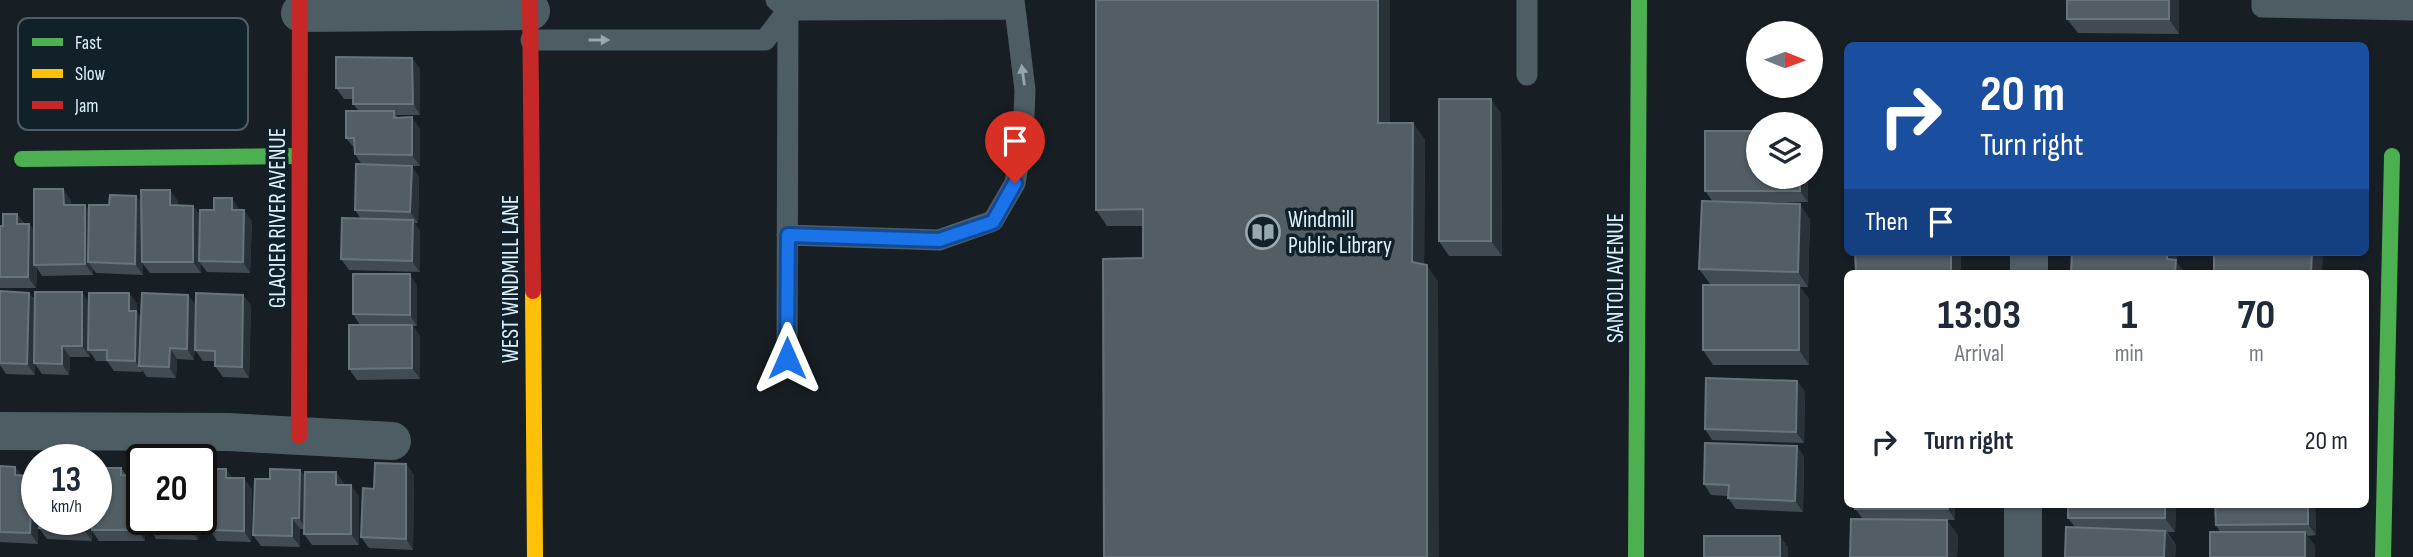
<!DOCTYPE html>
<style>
:root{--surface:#fff;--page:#f6f6f7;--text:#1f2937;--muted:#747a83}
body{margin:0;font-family:"Sofia Sans Condensed",sans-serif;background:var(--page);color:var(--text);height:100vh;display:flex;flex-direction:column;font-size:26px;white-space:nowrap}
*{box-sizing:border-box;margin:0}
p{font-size:23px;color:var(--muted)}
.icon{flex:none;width:38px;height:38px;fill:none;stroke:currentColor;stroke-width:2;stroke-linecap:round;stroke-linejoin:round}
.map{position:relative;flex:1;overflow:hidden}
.drawer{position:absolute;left:1844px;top:270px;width:525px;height:238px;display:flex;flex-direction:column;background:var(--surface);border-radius:10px;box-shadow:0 2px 5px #0004}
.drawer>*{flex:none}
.guide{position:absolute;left:1844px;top:42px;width:525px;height:214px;border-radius:10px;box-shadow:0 2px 5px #0004;background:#1a4fa0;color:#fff;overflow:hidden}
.needle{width:46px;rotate:91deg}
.buttons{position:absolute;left:1746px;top:21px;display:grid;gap:14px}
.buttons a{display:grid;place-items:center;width:77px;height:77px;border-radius:50%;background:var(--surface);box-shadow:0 2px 5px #0004;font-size:35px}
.speed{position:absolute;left:21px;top:444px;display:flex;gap:14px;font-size:35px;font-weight:700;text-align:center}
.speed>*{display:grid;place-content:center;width:91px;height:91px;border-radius:50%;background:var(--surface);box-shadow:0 2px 5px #0004;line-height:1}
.speed small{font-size:18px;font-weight:400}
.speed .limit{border:4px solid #111;border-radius:10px;background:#fff;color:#111}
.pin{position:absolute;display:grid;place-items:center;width:60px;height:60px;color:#fff;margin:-72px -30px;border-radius:50% 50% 50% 0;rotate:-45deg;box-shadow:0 0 7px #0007}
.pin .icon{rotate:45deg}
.me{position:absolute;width:77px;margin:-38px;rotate:0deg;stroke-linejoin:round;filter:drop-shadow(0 0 5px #0008)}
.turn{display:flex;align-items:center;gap:24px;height:147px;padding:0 21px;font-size:32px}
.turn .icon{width:91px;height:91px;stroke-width:2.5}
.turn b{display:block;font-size:49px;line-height:60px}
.then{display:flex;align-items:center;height:66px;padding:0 21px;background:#0003;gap:14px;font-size:26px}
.eta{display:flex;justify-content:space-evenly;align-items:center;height:119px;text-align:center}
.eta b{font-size:42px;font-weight:700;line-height:49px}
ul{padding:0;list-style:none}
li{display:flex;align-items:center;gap:21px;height:105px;padding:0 21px}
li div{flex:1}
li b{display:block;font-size:26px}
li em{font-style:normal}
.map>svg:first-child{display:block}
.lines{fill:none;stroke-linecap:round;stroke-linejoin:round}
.lane{stroke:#4e5d64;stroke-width:21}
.street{stroke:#4e5d64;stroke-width:38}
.fast{stroke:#4caf50;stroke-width:16}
.slow{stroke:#ffc107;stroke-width:16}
.jam{stroke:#c62828;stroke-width:16}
.wall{fill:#424b52}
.shaded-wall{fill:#2a3238}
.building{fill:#525d64;stroke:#68747c;stroke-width:2}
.oneway{fill:#96a7b0}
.route-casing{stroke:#114b97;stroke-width:18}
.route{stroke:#1a73e8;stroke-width:12}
.labels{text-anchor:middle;stroke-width:7;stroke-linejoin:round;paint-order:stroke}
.street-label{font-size:23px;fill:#ddf1fd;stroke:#12202a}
.poi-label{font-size:23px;fill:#ddf1fd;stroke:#12202a;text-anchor:start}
.key{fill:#12202a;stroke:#4f5f69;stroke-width:2}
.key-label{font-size:19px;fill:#ddf1fd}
</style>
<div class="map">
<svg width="2413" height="557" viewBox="0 0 2413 557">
<rect width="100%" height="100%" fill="#181f24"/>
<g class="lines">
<path class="lane" d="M776,0l12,10 226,-1
M2262,0v7l151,3
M531,40h234l23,-30
M1527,75v-75
M787,235l152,5 54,-19 22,-38 8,-44 2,-49 -11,-90
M787,358l1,-348"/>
<path class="street" d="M300,13l231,-2
M2029,273v-21
M0,431l228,1 164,9
M2023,557v-53"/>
<path class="fast" d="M22,159l277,-3
M1636,557l3,-557
M2383,557l9,-401"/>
<path class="slow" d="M533,291l2,266"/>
<path class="jam" d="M530,0l3,291
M299,436l1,-436"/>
</g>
<path class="wall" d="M1096,0h294v123h23l12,17 -1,125 14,17 -295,-24v-32h-36l-11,-16z
M2179,0v34l-101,-1 -11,-14z
M77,18l5,8 49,5v9l5,6 53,-17 48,-7 7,11v75l-29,-1 -8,-11 1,-11h-11l-6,-9v9l-18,-1v12l-16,-1 -7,-10h-7l-5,-8v23l-30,1 -8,-12h-9l-7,-9v3h-18v12l-29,-1 -8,-11z
M412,58l8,11v46h-24l2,3 22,11v37h-24l23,11 -1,46h-4l6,8v41l-71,-2 -8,-11 20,-40 -6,-9 7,-45 -7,-11v-5l-9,-11 13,-27 -6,-7v-5h-9l-8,-11z
M1501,113l1,143h-53l-10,-15z
M1759,177h49v25h-82l84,17 -2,68h-8l9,12v66h-96l-10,-15 42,-65 -35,-1 -11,-15 14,-67 -8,-11z
M136,196l5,7 37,-2v4l15,1 7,10 39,-7 13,12 -2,52 -43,-1 -6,-8v9h-51l-7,-9v11l-47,-2 -3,-4v6l-51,1 -5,-8 -1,20h-36v-62h3l14,-12 8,10h4l5,7 37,-31v5l18,6z
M1961,252v21h-105z
M417,285v41h-4l7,10v43l-63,1 -8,-11 11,-44 -7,-11z
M0,291l29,2 6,7 54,2 40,-9 8,11v8l4,7 47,-24 8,11 47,-11 8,11 -2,72 -26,-1 -8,-11v-5h-12l-8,-11 1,-42 -2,52 -17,-1 -1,19 -29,-1 -5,-7v2l-28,-1 -7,-10h-11l-6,-9v5h-20l-1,18 -27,-1 -7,-10v11l-29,-1 -6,-9z
M1797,381l8,11 -1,51 -92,-3 -7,-11z
M1797,446l7,11 -1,55 -67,-3 -8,-11v-2l-17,-1 -7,-11z
M406,464l8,11 -1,75 -44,-2 -8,-11z
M0,466l15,1 6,8 11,1 5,7 1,61 -38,-2z
M121,468l5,7 12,1 4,5v39l3,21h-46l-7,-10v10l-45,-2 -8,-11z
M226,469l6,9 20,11 -1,53 -34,-1 -7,-11v-5l-7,-9z
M300,470l5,7 39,6 -1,2 16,11v49h-47l-8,-11v-5h-4v18l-39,-1 -8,-11z
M1955,504v16h-57l60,15 -1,22h-107l13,-38 -8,-10z
M2068,504h108l-1,28h-8l9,13 -1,12h-110l10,-30 -7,-9z
M2215,504h100l1,31 -9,1 8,10 -95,-14 -4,-7z
M149,520h50l-1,20 -42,-1 -7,-11z"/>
<path class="shaded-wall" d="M1378,0h12v140l-12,-17z
M2169,0h10v34l-10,-15z
M77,18l8,11 -2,49 1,5 -8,-11z
M124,20l7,11v9l7,9 -3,25 3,3v23l-8,-11 -7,-51z
M183,21l8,11 -2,42 2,2v9l-8,-12z
M237,22l7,11v75l-8,-11z
M412,58l8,11v46l-7,-11z
M58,72l8,11v12l-8,-11z
M165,73l8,11v12l-8,-11z
M1491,99l10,14 1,143 -11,-15z
M412,117l8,12v37l-8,-11z
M1413,123l12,17 -1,138 -12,-16z
M412,166l7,11 -1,46 -8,-11z
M1800,177h8v25l-8,-11z
M63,189l8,11 1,16 -8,-11z
M170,190l8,11v15l-8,-11z
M136,196l8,11 -2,55 1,2v11l-8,-11z
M232,198l7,11v12l-7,-11z
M1800,204l10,15 -2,68 -10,-15z
M85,205l8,11 -5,46 5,7v6l-8,-11z
M193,206l7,11 -1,44 2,3v9l-8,-11z
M244,210l8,11 -2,52 -7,-11z
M17,214l8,11 -8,-1z
M413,220l7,11v41l-8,-11z
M29,224l8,11 -3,30 3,3 -1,20 -8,-11z
M1951,252h10v21h-9l-1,-2z
M2167,252h10v10l8,11h-10l-8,-14z
M2312,252h11l-1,21h-11z
M1427,265l11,17 1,275h-12z
M410,274l7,11v41l-7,-11z
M1799,285l10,14v66l-10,-15z
M82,292l8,12 -2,46 2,2v5l-8,-11z
M29,293l8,11 -2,71 -8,-11z
M129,293l8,11v8l6,10 -4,44 3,6 -7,-11 -6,-50z
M188,295l8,11 -2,54 -7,-11z
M243,295l8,11 -2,72 -7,-11z
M412,325l8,11v43l-8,-11z
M62,346l8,11 -1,18 -7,-11z
M170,348l7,11 -1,19 -7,-11z
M1797,381l8,11 -1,51 -8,-11z
M1797,446l7,11 -1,55 -8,-11z
M406,464l8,11 -1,75 -7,-11z
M15,467l8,11 -8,-3z
M226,469l8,11 -8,-2z
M300,470l8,11 -2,48 -7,-11z
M336,472l8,11 -1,13 -7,-11z
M32,476l5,7v37h1v24l-8,-11z
M138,476l4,5v39h3v21l-8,-11z
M244,478l8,11 -1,53 -7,-11z
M351,485l8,11v49l-8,-11z
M1948,504h7v16l-7,-11z
M2165,504h11l-1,28 -10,-14z
M2308,504h7l1,31 -8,-11z
M292,518l8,11v18l-8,-11z
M85,520h8l-1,21 -8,-11z
M190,520h9l-1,20 -8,-11z
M1947,520l11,15 -1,22h-10z
M2165,531l11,14 -1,12h-11z
M2305,532l10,14v11h-10z
M1780,536l8,11v10h-8z"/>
<path class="building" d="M1096,0h282v123h35l-1,139 15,3v292h-323l-1,-298 40,-1v-49l-47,1z
M2067,0h102v19h-102z
M336,57l76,1 1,46h-60v-16h-17z
M1439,99h52v142h-52z
M346,111h48v7l18,-1v38l-57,-1 -1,-16h-8z
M1705,131h54v46h41v14h-95z
M356,164l56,2 -2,46 -55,-2z
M34,189h29l1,16h21v59l-51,1z
M141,190h29v15l23,1v56h-51z
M110,195l26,1 -1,68 -47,-2 1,-57h20z
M214,198h18v12h12l-1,52 -44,-1 1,-51h14z
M1702,201l98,3 -2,68 -99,-3z
M3,214h14v10h12l-1,53h-28v-51h3z
M342,218l71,2 -1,41 -71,-2z
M1855,252h96v19l-95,1z
M2072,252h95v7l9,1 -1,13h-104z
M2214,252h98l-1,21h-97z
M353,274h57v41l-57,-1z
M1703,285h96v65h-96z
M0,291l29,2 -2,71 -27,-1z
M35,292h47v54h-20v18l-28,-1z
M89,293h40v18h7l-1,50 -28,-1v-10h-19z
M142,293l46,2 -1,54 -17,-1 -1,19 -30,-1z
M196,293l47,2 -1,72 -27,-1v-15l-20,-1z
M349,325h63v43l-63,1z
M1706,378l91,3 -1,51 -91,-3z
M1705,443l92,3 -2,55 -67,-3 1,-13 -25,-1z
M375,463l31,1v75l-45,-2 2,-49 11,1z
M0,466l15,1v8l17,1 -2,57 -30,-1z
M96,468h25v7l17,1 -1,54h-45v-10h4z
M204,469h22v9h18v53l-34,-1v-14h-7z
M270,469l30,1 -1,48h-7v18l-39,-1 2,-56h15z
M305,472h31v13h15v49h-47z
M1855,504h93v5h-93z
M2068,504h97v14h-97z
M2215,504h93v20l-92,1z
M1851,519l96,1v37h-97z
M40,520h45l-1,10 -45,-2z
M149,520h41v9l-41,-1z
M2066,527l99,4 -1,26h-99z
M2210,532h95v25h-95z
M1704,536h76v21h-76z"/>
<defs><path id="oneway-solid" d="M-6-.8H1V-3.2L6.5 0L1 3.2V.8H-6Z" transform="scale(1.75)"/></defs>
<g class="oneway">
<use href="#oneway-solid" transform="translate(599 40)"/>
<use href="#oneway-solid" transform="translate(1023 75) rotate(-98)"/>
</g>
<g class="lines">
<g class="route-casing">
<path id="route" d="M787,358l1,-123 151,5 54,-18 22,-39"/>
</g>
<use href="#route" class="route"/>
</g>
<defs>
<g id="library-ring" transform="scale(1.75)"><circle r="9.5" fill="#12202a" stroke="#98a8b1" stroke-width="1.5"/><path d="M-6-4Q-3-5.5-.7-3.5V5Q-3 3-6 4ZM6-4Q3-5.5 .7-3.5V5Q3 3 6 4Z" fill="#98a8b1"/></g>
</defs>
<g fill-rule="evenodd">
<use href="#library-ring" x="1263" y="232"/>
</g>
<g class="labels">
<g class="street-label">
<text transform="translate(277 218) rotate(-90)" y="8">GLACIER RIVER AVENUE</text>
<text transform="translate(1615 278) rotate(-90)" y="8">SANTOLI AVENUE</text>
<text transform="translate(510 279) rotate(-90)" y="8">WEST WINDMILL LANE</text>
</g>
<g class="poi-label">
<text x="1288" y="227">Windmill<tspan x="1288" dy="26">Public Library</tspan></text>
</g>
</g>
<rect x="18" y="18" width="230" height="112" rx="10" class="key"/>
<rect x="32" y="38" width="31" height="8" fill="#4caf50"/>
<rect x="32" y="69" width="31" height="9" fill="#ffc107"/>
<rect x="32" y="101" width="31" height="8" fill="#c62828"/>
<g class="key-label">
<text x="75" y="49">Fast</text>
<text x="75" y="80">Slow</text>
<text x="75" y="112">Jam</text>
</g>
</svg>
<div class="buttons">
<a><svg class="needle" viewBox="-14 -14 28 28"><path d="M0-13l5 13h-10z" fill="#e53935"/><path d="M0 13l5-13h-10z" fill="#747a83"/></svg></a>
<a><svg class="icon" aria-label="layers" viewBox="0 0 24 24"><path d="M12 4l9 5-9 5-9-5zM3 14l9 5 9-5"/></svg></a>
</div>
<div class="speed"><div>13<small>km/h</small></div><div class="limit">20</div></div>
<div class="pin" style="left:1015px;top:183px;background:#d93025"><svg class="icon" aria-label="arrive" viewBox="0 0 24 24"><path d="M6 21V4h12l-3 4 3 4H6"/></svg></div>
<svg class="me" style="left:787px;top:358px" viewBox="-20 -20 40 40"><path d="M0-17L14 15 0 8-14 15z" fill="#1a73e8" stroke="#fff" stroke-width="4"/></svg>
<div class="guide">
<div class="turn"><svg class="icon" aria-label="right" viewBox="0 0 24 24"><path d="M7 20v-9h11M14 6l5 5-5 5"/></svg><div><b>20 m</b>Turn right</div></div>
<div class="then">Then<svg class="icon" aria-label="arrive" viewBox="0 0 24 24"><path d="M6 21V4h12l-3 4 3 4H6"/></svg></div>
</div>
<section class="drawer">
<div class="eta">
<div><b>13:03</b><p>Arrival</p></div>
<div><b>1</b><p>min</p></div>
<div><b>70</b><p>m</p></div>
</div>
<ul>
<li><svg class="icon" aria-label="right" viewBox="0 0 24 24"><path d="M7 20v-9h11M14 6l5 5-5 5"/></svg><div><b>Turn right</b></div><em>20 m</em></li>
</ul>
</section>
</div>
